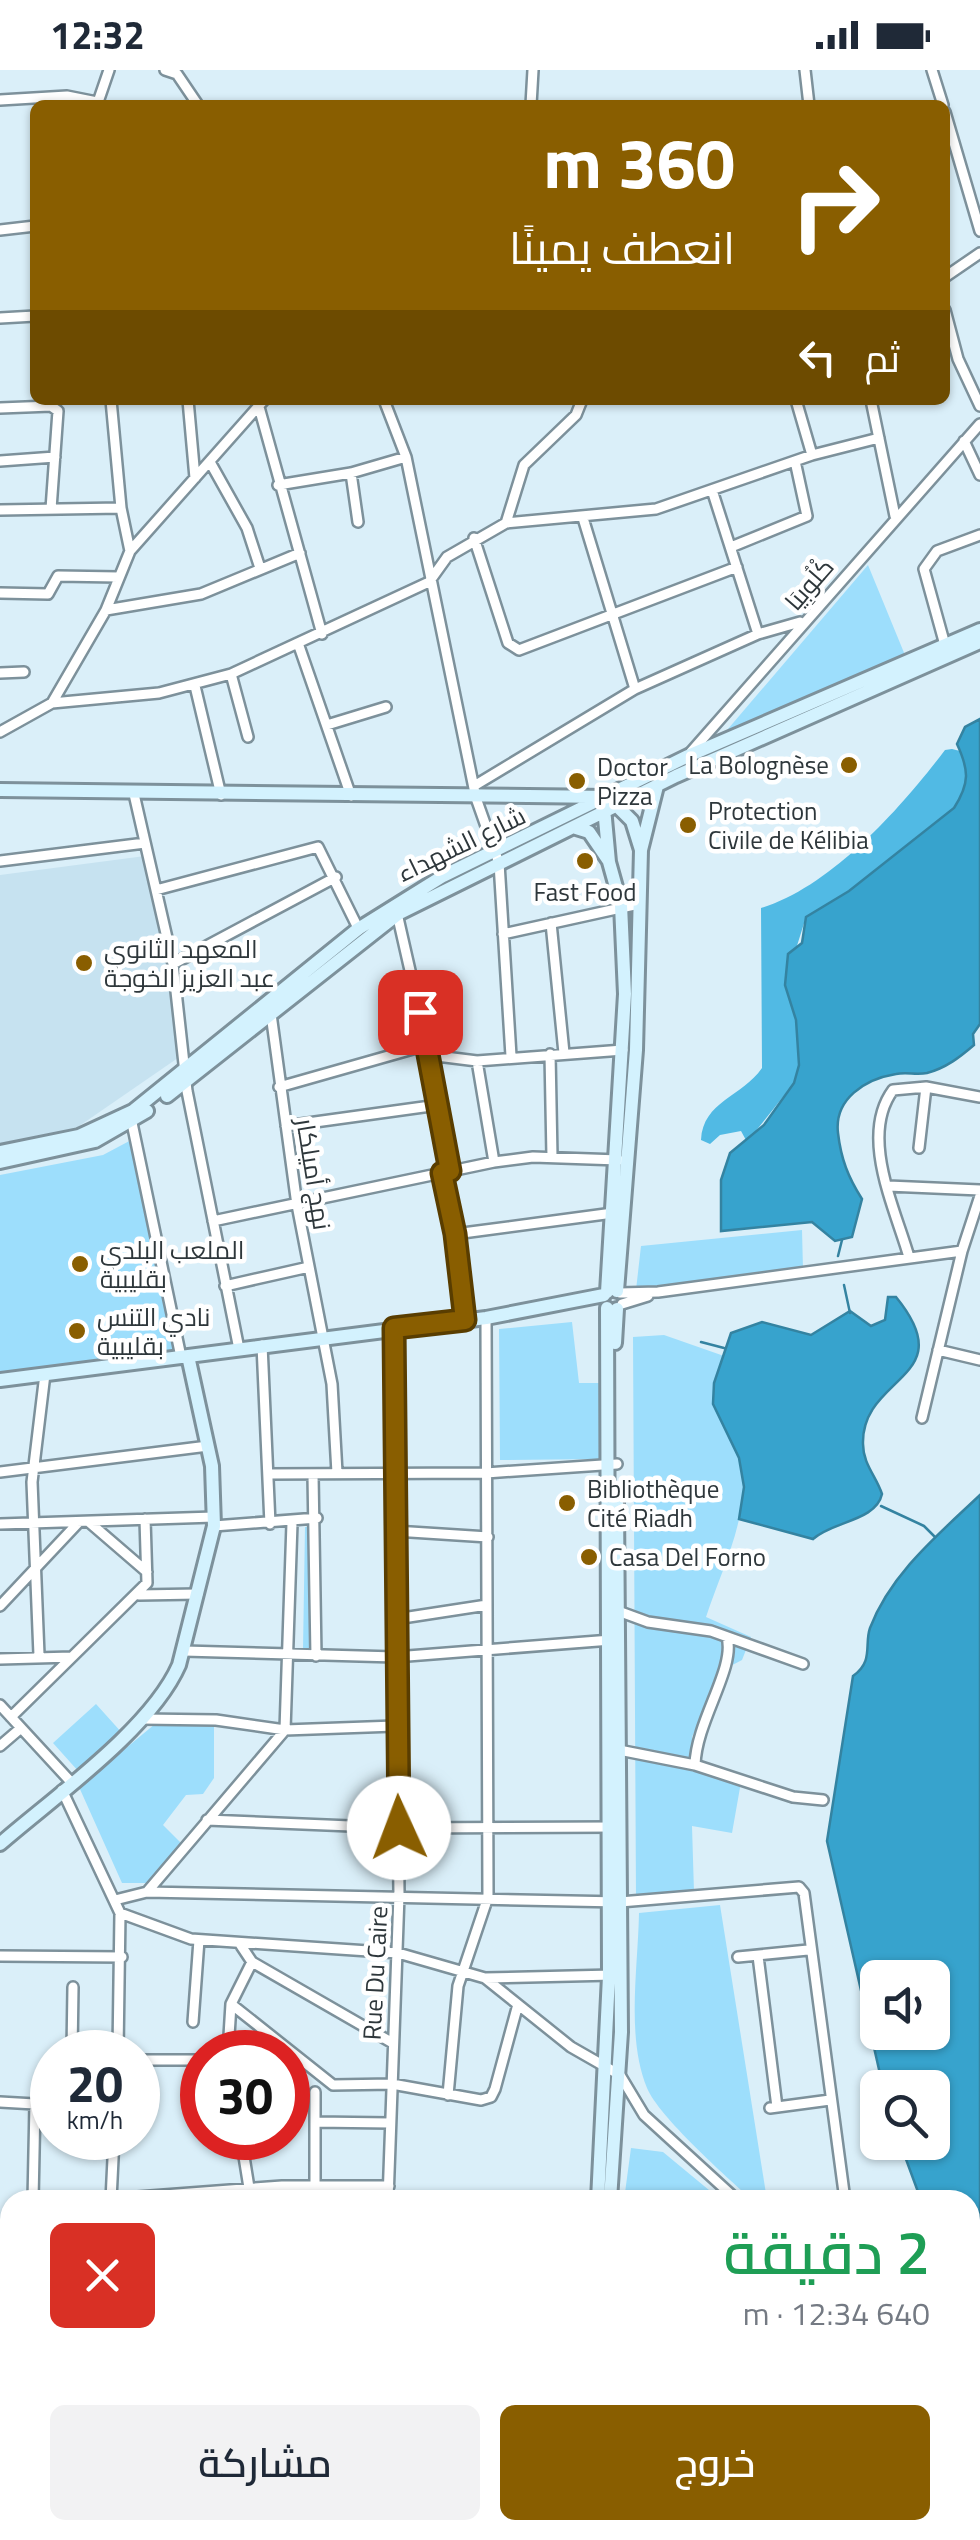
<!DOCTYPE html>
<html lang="ar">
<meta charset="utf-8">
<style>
:root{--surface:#fff;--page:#f2f2f3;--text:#1f2937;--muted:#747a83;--accent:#895e00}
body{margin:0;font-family:"Titillium Web",Cairo,sans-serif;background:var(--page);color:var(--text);direction:rtl;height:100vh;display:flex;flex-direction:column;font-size:38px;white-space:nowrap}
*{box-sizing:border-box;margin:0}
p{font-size:32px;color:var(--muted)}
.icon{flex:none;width:55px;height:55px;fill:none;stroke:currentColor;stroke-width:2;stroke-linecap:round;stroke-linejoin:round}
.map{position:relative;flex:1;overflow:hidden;direction:ltr}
.side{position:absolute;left:0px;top:2120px;width:980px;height:350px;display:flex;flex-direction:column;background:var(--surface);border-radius:30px 30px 0 0;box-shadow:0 2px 8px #0004;direction:rtl}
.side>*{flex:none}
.banner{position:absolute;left:30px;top:30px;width:920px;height:305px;border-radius:15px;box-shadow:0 2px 8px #0004;direction:rtl;background:#895e00;color:#fff;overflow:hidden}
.controls{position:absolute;left:860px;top:1890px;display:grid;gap:20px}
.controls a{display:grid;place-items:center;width:90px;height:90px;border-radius:15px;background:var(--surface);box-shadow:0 2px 8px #0004;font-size:50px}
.speed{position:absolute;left:30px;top:1960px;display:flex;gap:20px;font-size:50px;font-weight:700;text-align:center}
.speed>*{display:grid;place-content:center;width:130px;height:130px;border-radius:50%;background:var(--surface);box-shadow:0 2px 8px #0004;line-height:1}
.speed small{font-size:25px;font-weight:400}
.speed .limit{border:15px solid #d22;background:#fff;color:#111}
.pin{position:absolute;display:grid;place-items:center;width:85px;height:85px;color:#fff;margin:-42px;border-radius:20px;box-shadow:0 5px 15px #0006}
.me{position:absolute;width:110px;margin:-55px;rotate:358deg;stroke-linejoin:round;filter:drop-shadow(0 0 8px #0008)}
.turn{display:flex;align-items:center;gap:35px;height:210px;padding:0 50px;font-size:45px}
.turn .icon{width:130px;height:130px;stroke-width:2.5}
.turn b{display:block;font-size:70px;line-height:85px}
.then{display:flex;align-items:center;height:95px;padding:0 50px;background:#0003;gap:20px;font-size:38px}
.round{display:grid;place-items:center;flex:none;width:105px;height:105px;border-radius:15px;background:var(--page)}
.headline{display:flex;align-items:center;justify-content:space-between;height:170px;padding:0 50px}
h1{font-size:60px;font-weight:600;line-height:75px;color:#1e9e55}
.cta{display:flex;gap:20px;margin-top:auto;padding:20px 50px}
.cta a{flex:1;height:115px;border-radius:15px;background:var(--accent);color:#fff;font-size:40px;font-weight:600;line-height:115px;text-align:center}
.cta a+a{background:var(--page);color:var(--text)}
.status{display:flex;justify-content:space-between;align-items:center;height:70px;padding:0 50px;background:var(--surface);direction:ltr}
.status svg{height:28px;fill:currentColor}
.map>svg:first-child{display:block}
.built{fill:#c6e2f0}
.green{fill:#9ddefc}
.forest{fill:#51bae4}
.water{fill:#37a3cd;stroke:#3483a1;stroke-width:2.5;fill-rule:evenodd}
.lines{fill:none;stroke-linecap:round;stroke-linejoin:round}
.stream{stroke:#3483a1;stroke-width:2.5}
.street-casing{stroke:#7d919b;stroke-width:14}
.secondary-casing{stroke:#7d919b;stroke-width:18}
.street{stroke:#fff;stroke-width:9}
.secondary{stroke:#d3f2fe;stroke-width:12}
.route-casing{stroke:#593d00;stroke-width:25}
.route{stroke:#895e00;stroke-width:18}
.poi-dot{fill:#895e00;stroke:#fff;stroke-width:4}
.labels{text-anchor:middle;stroke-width:9;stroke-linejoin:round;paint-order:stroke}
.street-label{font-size:25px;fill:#2e373b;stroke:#fff}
.poi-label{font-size:25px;fill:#2e373b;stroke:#fff;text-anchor:start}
</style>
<div class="status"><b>12:32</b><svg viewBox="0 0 49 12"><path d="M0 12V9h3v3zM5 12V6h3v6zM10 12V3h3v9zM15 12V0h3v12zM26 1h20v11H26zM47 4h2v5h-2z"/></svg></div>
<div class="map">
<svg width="980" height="2470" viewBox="0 0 980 2470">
<rect width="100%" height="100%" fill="#daeff9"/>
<path class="built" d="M145,786l43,195 -119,82 -69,12v-270z"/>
<path class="green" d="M868,495l39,95 -191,83z
M135,1068l43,215 -178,20v-198l103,-20z
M802,1160l1,40 -167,20 5,-44z
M572,1252l7,61h23l-2,76 -100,1 -1,-131z
M664,1265l60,21c-26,68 21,72 19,133 -1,42 -24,88 -37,128l45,20 -9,23 -21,11 -29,66 3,30 46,15 -9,51 -40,-7 2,66 -58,6 -3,-561z
M305,1457h14l1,122h-17z
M96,1634l27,30 -44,38 -26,-29z
M155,1654l59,1v53l-11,16 -17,1 -23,30 19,19 -32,39h-28l-43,-96z
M720,1835l47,295h-15c-25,-23 -93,-83 -105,-112 -21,-51 -9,-120 -8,-175z
M631,2078l32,4 58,48h-97z"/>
<path class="forest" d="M952,679l8,2c11,23 7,36 -6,57l-105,83 -43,26 -21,67 11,36 3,45 -5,18 -47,59 -6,-11 -21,4 -10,9 -9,-4c2,-39 41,-43 61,-72l-1,-160c70,-21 140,-100 184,-158z"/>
<path class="water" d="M980,649v305l-7,10 1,11c-14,12 -28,23 -47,28 -10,2 -21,-1 -31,1 -31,5 -62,25 -58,59 3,26 10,44 24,66l-10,38 -17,4 -23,-19 -91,9v-51l9,-27 34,-28 30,-42 5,-18 -3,-45 -11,-35 3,-31 14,-11 4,-26 43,-26 105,-83c16,-25 15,-38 3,-64l8,-17z
M888,1227h8c67,82 -35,78 -33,147 0,20 13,32 19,50 -6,27 -49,27 -69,45l-74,-20 5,-32 -5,-29 -26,-54 1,-21 17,-50 31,-11 49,13 39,-24 21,15 14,-6z
M980,1425v1045h-21l-1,-10h12v-330h-49l-21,-57 32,-1v-54l-49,-1 -56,-246 26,-165c21,-15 11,-31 17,-48 21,-55 69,-94 110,-133zM878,1908h54v54h-54z"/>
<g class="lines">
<path class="stream" d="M838,1186l4,-16
M844,1215l6,28
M701,1272l23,6
M881,1436l43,20 11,11"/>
<g class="street-casing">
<path id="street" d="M165,0l12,4 21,31
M805,0l4,35
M932,0l11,35
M0,30l67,-4 30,6
M97,35l12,-35
M531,35l2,-35
M945,42l35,119
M0,160l35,-4
M945,207l35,-24
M945,240l13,49 22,47
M0,248l35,-2
M111,330l10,108 9,43
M188,330l7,78
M384,330l22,57 70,341 23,65 12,193
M796,330l16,55
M871,330l24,116
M259,337l63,227
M0,338l51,-2 7,5 -7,98
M964,371l16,34
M0,391l55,-4
M210,392l37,66 13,40
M351,403l7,49
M278,415l73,-12 55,-16
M712,420l46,144
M0,440l121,-2
M583,448l52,171
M506,453l18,-58 52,-50 6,-15
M474,468l34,105 11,7 218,-83
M731,477l76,-31 -12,-55
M0,523l48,1 10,-18 60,1
M106,540l95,-16 99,-41
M945,575l-21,-76 13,-18 43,-16
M299,576l52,150
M0,603l24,-1
M231,604l17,63
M195,616l26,109
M52,633l54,-93 24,-59 134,-151
M327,655l59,-18
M0,662l52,-29 107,-10 72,-19 198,-92 18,-25 59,-34 150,-14 156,-54 67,-17
M691,682l289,-328
M474,716l161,-97 123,-55 42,-12
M134,724l39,170 14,127 52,258
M0,791l145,-18
M156,820l162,-43 41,83
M396,839l31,136 22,126
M551,853l13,130
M503,864l136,-30
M173,894l163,-87
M271,944l26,191 35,179 5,89
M550,984l2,103
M429,985l48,6 146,-11
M477,991l17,101
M279,1017l148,-42
M132,1053l49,234
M286,1056l152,-21
M919,1078l7,-61
M441,1103l14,61 10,86
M888,1116l92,4
M213,1151l281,-59 39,-5 86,3
M455,1164l158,-21
M909,1187c-14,-49 -50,-121 -16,-167l33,-3 54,10
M225,1216l84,-19
M620,1223l38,-1 304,-41 18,-55
M622,1234l26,-8
M262,1275l8,179
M938,1280l42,10
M922,1348l40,-167
M0,1402l208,-26
M268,1404l218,-1 131,-9
M313,1405l3,181
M89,1452l58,50
M0,1454l214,-7
M214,1456l103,-8
M395,1461l93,6
M139,1525l59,-1
M0,1536l79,-84
M618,1541l30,11 63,9 92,33
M396,1549l91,-14
M184,1581l211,6 216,-17
M39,1585l-7,-173 13,-108
M0,1589l72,-2 75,-74 -2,-64
M0,1635l71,77
M11,1647l61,-60
M142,1649l74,1 69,10 110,-4
M0,1676l21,-18
M619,1680l76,15 98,32 30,3
M695,1695c1,-44 41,-97 32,-128
M62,1720l58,123 -2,139
M207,1750l192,8 215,-1
M147,1822l473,10 179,-15 5,6 41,307
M115,1830l32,-8 138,-162 7,-207
M120,1843l71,26 207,14 87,25 128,-3
M240,1874l12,18 139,80
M0,1886l122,1
M758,1886l19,151
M738,1887l70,-7
M485,1908l86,69 49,28 24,40 93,85
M231,1934l102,81 59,-1 89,16 10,-3 4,-8 22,-81
M193,1952l6,-82
M72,1982l1,-65
M228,1982l3,-48 21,-42
M138,1990h64
M448,2025l10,-109 30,-89 -2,-579
M0,2032l52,3
M770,2038l60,-8
M315,2052l75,1
M241,2068l10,62
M315,2115v-93
M111,2129l171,-13h107
M33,2130l2,-96
M111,2130l3,-62
M388,2130l11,-305 -6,-567
M0,2204l10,9
M104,2470v-10
M239,2470l1,-10
M363,2470v-10"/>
</g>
<g class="secondary-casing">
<path id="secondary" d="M0,720l608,7 24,24 9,29
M604,738l5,54 12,43 4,89 -18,298
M576,758l13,4 19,28
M167,1026l231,-182 278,-138 304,-134
M0,1082l79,-16 54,-25 225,-182 85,-53 245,-120 292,-126
M0,1092l95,-21 52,-30
M617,1221l19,-241 5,-200 16,-64
M615,1273l2,-34
M0,1310l486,-62 118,-23
M0,1774c54,-47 151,-115 179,-179l35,-139 -2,-60 -24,-110
M598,2130l11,-224 -2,-668
M610,2130l11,-168 -4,-529
M486,2470l4,-10
M502,2470l4,-10"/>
</g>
<use href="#street" class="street"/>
<use href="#secondary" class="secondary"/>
</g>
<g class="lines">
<g class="route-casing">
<path id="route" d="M399,1758l-5,-500 71,-8 -10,-86 -13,-61 8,-2 -30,-159"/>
</g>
<use href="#route" class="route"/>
</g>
<g class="poi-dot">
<circle cx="849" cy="695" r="10"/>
<circle cx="577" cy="711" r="10"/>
<circle cx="688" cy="755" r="10"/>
<circle cx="585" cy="791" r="10"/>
<circle cx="84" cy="893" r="10"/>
<circle cx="80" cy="1194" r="10"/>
<circle cx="77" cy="1261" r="10"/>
<circle cx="567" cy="1433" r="10"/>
<circle cx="589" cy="1487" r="10"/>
</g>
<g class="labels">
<g class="street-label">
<text transform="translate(809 514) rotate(-49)" y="9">كْلُوبِيَا</text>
<text transform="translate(461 774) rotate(-26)" y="9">شارع الشهداء</text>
<text transform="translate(314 1104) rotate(81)" y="9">نهج أميلكار</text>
<text transform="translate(375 1903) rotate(-87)" y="9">Rue Du Caire</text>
</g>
<g class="poi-label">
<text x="829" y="704" text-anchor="end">La Bolognèse</text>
<text x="597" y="706">Doctor<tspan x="597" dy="29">Pizza</tspan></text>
<text x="708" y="750">Protection<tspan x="708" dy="29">Civile de Kélibia</tspan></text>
<text x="585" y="831" text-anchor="middle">Fast Food</text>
<text x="104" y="888">المعهد الثانوي<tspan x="104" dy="29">عبد العزيز الخوجة</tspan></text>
<text x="100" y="1189">الملعب البلدي<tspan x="100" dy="29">بقليبية</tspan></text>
<text x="97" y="1256">نادي التنس<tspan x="97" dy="29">بقليبية</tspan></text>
<text x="587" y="1428">Bibliothèque<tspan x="587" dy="29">Cité Riadh</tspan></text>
<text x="609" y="1496">Casa Del Forno</text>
</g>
</g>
</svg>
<div class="controls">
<a><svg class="icon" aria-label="sound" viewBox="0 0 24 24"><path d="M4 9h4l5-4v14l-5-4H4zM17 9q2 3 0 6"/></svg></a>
<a><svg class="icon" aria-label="search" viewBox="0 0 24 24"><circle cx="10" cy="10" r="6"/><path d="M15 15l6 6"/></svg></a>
</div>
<div class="speed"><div>20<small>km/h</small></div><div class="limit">30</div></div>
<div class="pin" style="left:420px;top:942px;background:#d93025"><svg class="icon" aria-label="arrive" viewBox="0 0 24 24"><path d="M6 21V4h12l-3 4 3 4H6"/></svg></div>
<svg class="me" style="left:399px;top:1758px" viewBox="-20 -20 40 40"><circle r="19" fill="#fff"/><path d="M0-13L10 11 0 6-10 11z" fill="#895e00"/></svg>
<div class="banner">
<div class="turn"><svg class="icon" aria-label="right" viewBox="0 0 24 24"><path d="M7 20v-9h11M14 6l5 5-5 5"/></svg><div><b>360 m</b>انعطف يمينًا</div></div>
<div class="then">ثم<svg class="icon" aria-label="left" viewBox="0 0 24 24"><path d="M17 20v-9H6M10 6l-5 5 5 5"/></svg></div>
</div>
<section class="side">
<div class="headline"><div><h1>2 دقيقة</h1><p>640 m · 12:34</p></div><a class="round" style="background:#d93025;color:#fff"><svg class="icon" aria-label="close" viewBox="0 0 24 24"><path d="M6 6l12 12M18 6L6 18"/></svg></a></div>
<div class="cta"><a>خروج</a><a>مشاركة</a></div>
</section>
</div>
